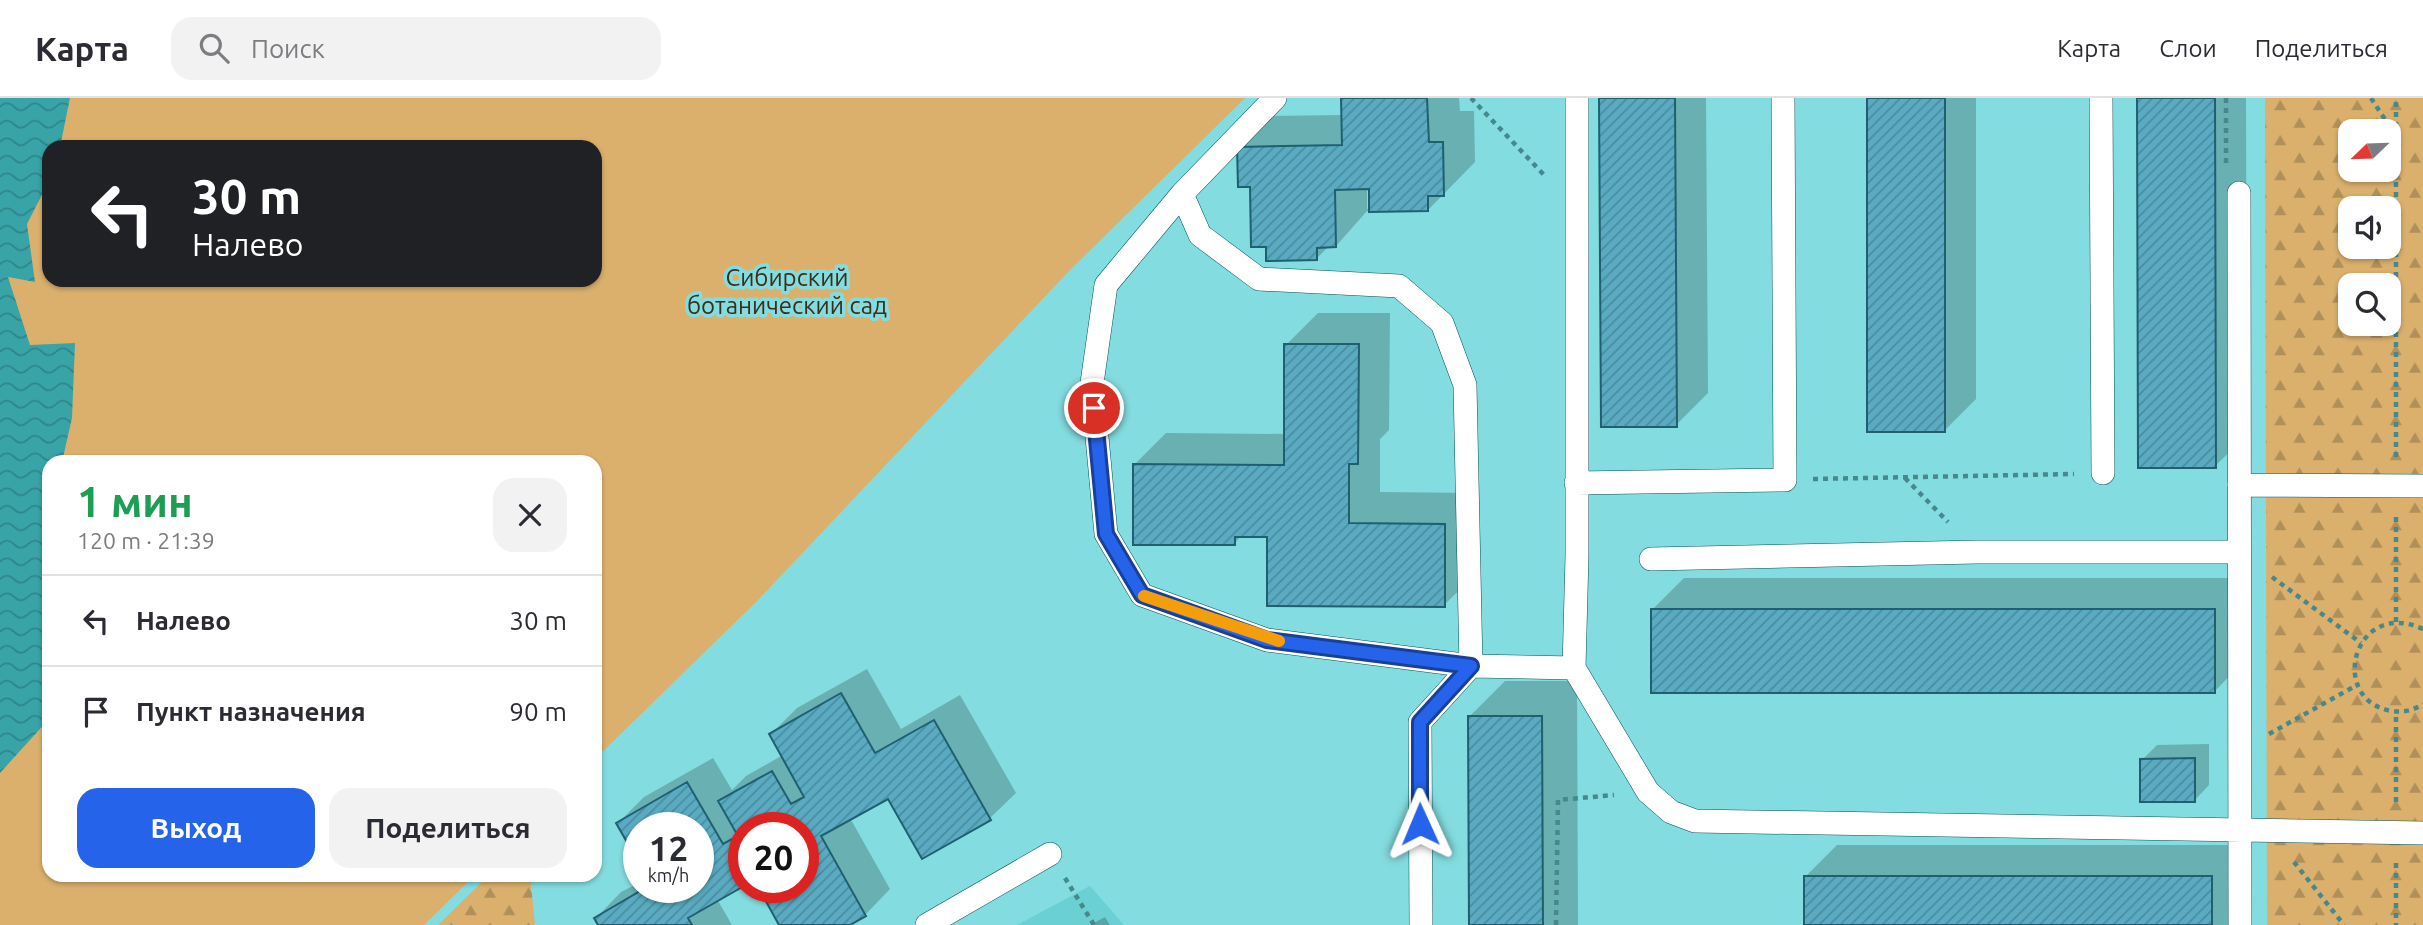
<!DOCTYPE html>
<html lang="ru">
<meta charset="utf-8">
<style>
:root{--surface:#fff;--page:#f2f2f3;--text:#2b2b33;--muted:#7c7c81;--line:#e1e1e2;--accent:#2563eb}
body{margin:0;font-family:Ubuntu,sans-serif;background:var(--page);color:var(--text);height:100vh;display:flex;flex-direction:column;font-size:26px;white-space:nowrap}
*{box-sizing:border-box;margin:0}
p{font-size:23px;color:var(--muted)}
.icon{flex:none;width:38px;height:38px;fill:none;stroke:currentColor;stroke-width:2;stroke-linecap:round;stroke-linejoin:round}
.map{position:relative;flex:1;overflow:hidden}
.sheet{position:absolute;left:42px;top:357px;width:560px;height:427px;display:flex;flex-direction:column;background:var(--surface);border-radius:21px;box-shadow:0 2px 5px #0004}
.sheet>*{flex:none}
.banner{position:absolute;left:42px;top:42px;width:560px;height:147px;border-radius:21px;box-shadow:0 2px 5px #0004;background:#202124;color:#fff;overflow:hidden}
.needle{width:46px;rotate:247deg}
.tools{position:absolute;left:2338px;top:21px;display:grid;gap:14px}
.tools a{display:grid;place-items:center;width:63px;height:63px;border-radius:14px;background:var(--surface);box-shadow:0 2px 5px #0004;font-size:35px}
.speed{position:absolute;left:623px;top:714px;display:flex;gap:14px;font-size:35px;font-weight:700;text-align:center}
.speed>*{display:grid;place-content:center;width:91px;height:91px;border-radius:50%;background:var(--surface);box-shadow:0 2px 5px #0004;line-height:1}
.speed small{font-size:18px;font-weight:400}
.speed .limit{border:10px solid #d22;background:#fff;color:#111}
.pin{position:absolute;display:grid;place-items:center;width:60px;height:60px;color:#fff;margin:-30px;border:4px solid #fff;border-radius:50%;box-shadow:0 2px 7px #0007}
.me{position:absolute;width:77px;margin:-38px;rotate:359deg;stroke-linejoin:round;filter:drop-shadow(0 0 5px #0008)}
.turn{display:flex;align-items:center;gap:24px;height:147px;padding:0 35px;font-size:32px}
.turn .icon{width:91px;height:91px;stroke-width:2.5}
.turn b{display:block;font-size:49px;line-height:60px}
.round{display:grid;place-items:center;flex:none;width:74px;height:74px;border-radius:21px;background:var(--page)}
.summary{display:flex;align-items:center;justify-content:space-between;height:119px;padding:0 35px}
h1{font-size:42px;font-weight:600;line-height:52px;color:#1e9e55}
.action{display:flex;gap:14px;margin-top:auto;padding:14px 35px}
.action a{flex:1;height:80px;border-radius:21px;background:var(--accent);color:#fff;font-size:28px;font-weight:600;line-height:80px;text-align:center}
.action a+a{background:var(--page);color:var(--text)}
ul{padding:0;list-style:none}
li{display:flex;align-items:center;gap:21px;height:91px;padding:0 35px;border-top:2px solid var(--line)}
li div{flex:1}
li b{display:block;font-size:26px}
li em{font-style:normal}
header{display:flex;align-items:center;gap:42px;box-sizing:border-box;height:98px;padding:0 35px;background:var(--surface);border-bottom:2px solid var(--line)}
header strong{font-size:33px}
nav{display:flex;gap:38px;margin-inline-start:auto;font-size:24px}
.search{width:490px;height:63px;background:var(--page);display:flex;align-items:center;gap:18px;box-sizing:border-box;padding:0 24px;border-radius:21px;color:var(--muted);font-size:26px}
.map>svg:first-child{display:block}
.built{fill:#6ad0d4}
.forest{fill:url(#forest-firs);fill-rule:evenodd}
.park{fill:#dbb06c;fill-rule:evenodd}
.water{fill:url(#water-waves)}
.shadow{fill:#0003;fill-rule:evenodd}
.building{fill:url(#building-hatch);stroke:#1f5f70;stroke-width:2}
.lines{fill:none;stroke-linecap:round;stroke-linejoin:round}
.service-casing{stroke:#005356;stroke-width:24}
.path{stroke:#47888a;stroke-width:4.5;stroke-dasharray:5 5;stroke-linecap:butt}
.service{stroke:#fff;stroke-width:23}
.route-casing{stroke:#184099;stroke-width:18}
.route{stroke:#2563eb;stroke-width:12}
.slow{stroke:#f59e0b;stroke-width:12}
.labels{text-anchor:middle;stroke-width:7;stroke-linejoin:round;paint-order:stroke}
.park-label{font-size:24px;fill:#3b2e1a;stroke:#83dcdf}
</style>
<header>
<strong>Карта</strong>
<div class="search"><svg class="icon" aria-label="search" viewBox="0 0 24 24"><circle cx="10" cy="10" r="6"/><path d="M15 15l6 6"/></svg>Поиск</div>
<nav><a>Карта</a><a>Слои</a><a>Поделиться</a></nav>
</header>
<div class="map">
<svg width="2423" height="827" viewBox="0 0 2423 827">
<defs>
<pattern id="forest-firs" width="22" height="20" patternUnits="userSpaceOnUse" patternTransform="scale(1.75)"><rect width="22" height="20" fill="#dbb06c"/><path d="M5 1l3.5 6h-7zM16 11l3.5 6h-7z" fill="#b0905a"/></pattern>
<pattern id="water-waves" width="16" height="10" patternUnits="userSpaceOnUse" patternTransform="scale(1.75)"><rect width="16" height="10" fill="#39a4a8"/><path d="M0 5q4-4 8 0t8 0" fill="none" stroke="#2e868a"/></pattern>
<pattern id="building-hatch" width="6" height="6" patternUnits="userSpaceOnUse" patternTransform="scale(1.75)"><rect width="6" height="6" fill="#5aabc2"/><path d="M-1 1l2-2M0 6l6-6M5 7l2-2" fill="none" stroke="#498c9e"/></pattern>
</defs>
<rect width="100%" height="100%" fill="#83dcdf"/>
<path class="built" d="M1090,788l34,39h-107z"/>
<path class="forest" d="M2265,0h158v827h-156zM2350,33h39v39h-39zM2350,110h39v39h-39zM2350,187h39v39h-39z
M489,777h41l5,50h-97z"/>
<path class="park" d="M0,0h1245l-175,172 -313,331 -162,158v-297h-546v413h426l-51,50h-424zM49,49h546v133h-546z"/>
<path class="water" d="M0,0h70l-10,49h-11v34l-22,43 8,58 -27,-5 22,68 45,-2 -3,75 -10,44h-13v257l-49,54z"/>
<path class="shadow" d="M1343,0h116l1,13h14l1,51 -47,48 -61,1 -31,35h-7l-12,12 -49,-13 -29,-97 32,-32 72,-1zM1367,90h4v21h-4z
M1601,0h105l2,295 -32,32z
M1869,0h107v301l-32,32z
M2138,0h108l1,337 -32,31z
M1318,215h72l-1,117 -9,9v53l96,1v81l-32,31 -175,-70h-27l-8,9 -100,-79 32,-32 120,1v-89z
M1684,480h562v81l-31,32 -563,-81z
M867,571l34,60 59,-34 56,98 -26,25 -67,39 -35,-61 -38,22 40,71 -25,26 -19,10h-65l22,-38v-59h-59l-27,71 15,26h-132l-4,-7 25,-26 18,-9v4h59v-59l-80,-5 26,-26 69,-39 19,32 14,-14 37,-21 -12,-21 26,-26z
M1505,583h72l1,244h-108l-1,-208z
M2209,646v41l-14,15 -53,-40 15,-15z
M1837,747h406l-2,80h-435l-1,-48z
M1105,819l5,8h-20z"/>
<path class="building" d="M1341,0h86l2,44h14l1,54h-16v15l-59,1v-23l-34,1 1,57 -19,1v12l-51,1v-14h-15l-1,-60h-12l-1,-40 105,-2z
M1599,0h76l2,329h-76z
M1867,0h78v334h-78z
M2137,0h78l1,370h-78z
M1284,246h75l-1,120h-9v59l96,1v83l-178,-1v-69h-32v8h-102v-81l151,1z
M1651,511h564v84h-564z
M841,595l34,60 59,-33 57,100 -69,39 -34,-60 -67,37 45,80 -16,9h-71l-21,-38h45v-59h-59v58l-56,32 4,7h-94l-4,-7 53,-31h51v-59h-59v35l-23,-40 71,-41 36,62 15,-8 -20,-35 54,-30 19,33 13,-7 -35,-63z
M1468,618h74l1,209h-74z
M2195,660v44h-55v-43z
M1804,778h408v49h-408z"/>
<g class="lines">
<g class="service-casing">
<path id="service" d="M1275,0l-93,96 18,41 59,44 140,7 43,37 23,62 6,281 -51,56 1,203
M2101,0l2,375
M2239,95l1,732
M1182,96l-76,91 -14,98 14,151 36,61 125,45 204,26 103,2 74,124 23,20 24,9 728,12
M1576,385l209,-3 -2,-382
M2239,387l184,1
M1651,461l326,-7h262
M1574,570l3,-112v-458
M927,827l123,-71"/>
</g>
<path class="path" d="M1471,0l74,78
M2226,0v67
M2371,0l24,37
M2396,359v-359
M1905,380l43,44
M1813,381l261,-5
M2272,479l89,66
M2396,524v-107
M2423,531c-70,-32 -96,72 -31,82 11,2 22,-1 31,-7
M2269,636l88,-49
M2396,704v-90
M2294,764l50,63
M2396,765v62
M1065,780l29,47
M1556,827l2,-125 56,-5"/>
<use href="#service" class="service"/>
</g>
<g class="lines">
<g class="route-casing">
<path id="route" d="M1094,310l12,126 36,61 125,45 204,26 -51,56v102"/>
</g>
<use href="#route" class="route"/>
<path class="slow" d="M1144,498l135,45"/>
</g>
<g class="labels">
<g class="park-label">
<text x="787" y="188">Сибирский<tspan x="787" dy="28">ботанический сад</tspan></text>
</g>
</g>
</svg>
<div class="tools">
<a><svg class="needle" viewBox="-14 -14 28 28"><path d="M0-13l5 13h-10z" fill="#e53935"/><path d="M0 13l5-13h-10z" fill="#7c7c81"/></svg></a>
<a><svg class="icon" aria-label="sound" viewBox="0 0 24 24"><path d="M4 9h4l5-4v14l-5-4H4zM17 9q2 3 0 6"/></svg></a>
<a><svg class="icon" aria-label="search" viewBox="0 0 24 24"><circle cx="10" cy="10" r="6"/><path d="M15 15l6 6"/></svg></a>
</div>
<div class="speed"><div>12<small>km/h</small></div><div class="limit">20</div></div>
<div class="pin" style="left:1094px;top:310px;background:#d93025"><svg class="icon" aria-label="arrive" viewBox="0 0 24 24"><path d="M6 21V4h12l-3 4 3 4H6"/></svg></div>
<svg class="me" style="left:1420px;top:726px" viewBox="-20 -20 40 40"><path d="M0-17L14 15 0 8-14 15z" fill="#2563eb" stroke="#fff" stroke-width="4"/></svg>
<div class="banner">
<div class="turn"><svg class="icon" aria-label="left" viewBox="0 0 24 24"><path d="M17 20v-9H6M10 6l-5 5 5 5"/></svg><div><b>30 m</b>Налево</div></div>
</div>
<section class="sheet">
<div class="summary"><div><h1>1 мин</h1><p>120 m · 21:39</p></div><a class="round"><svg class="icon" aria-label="close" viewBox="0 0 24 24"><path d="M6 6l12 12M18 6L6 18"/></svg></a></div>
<ul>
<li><svg class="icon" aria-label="left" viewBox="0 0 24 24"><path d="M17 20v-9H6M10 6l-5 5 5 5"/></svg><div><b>Налево</b></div><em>30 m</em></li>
<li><svg class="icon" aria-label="arrive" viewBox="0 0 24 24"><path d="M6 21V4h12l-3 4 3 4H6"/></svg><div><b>Пункт назначения</b></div><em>90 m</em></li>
</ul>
<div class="action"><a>Выход</a><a>Поделиться</a></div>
</section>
</div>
